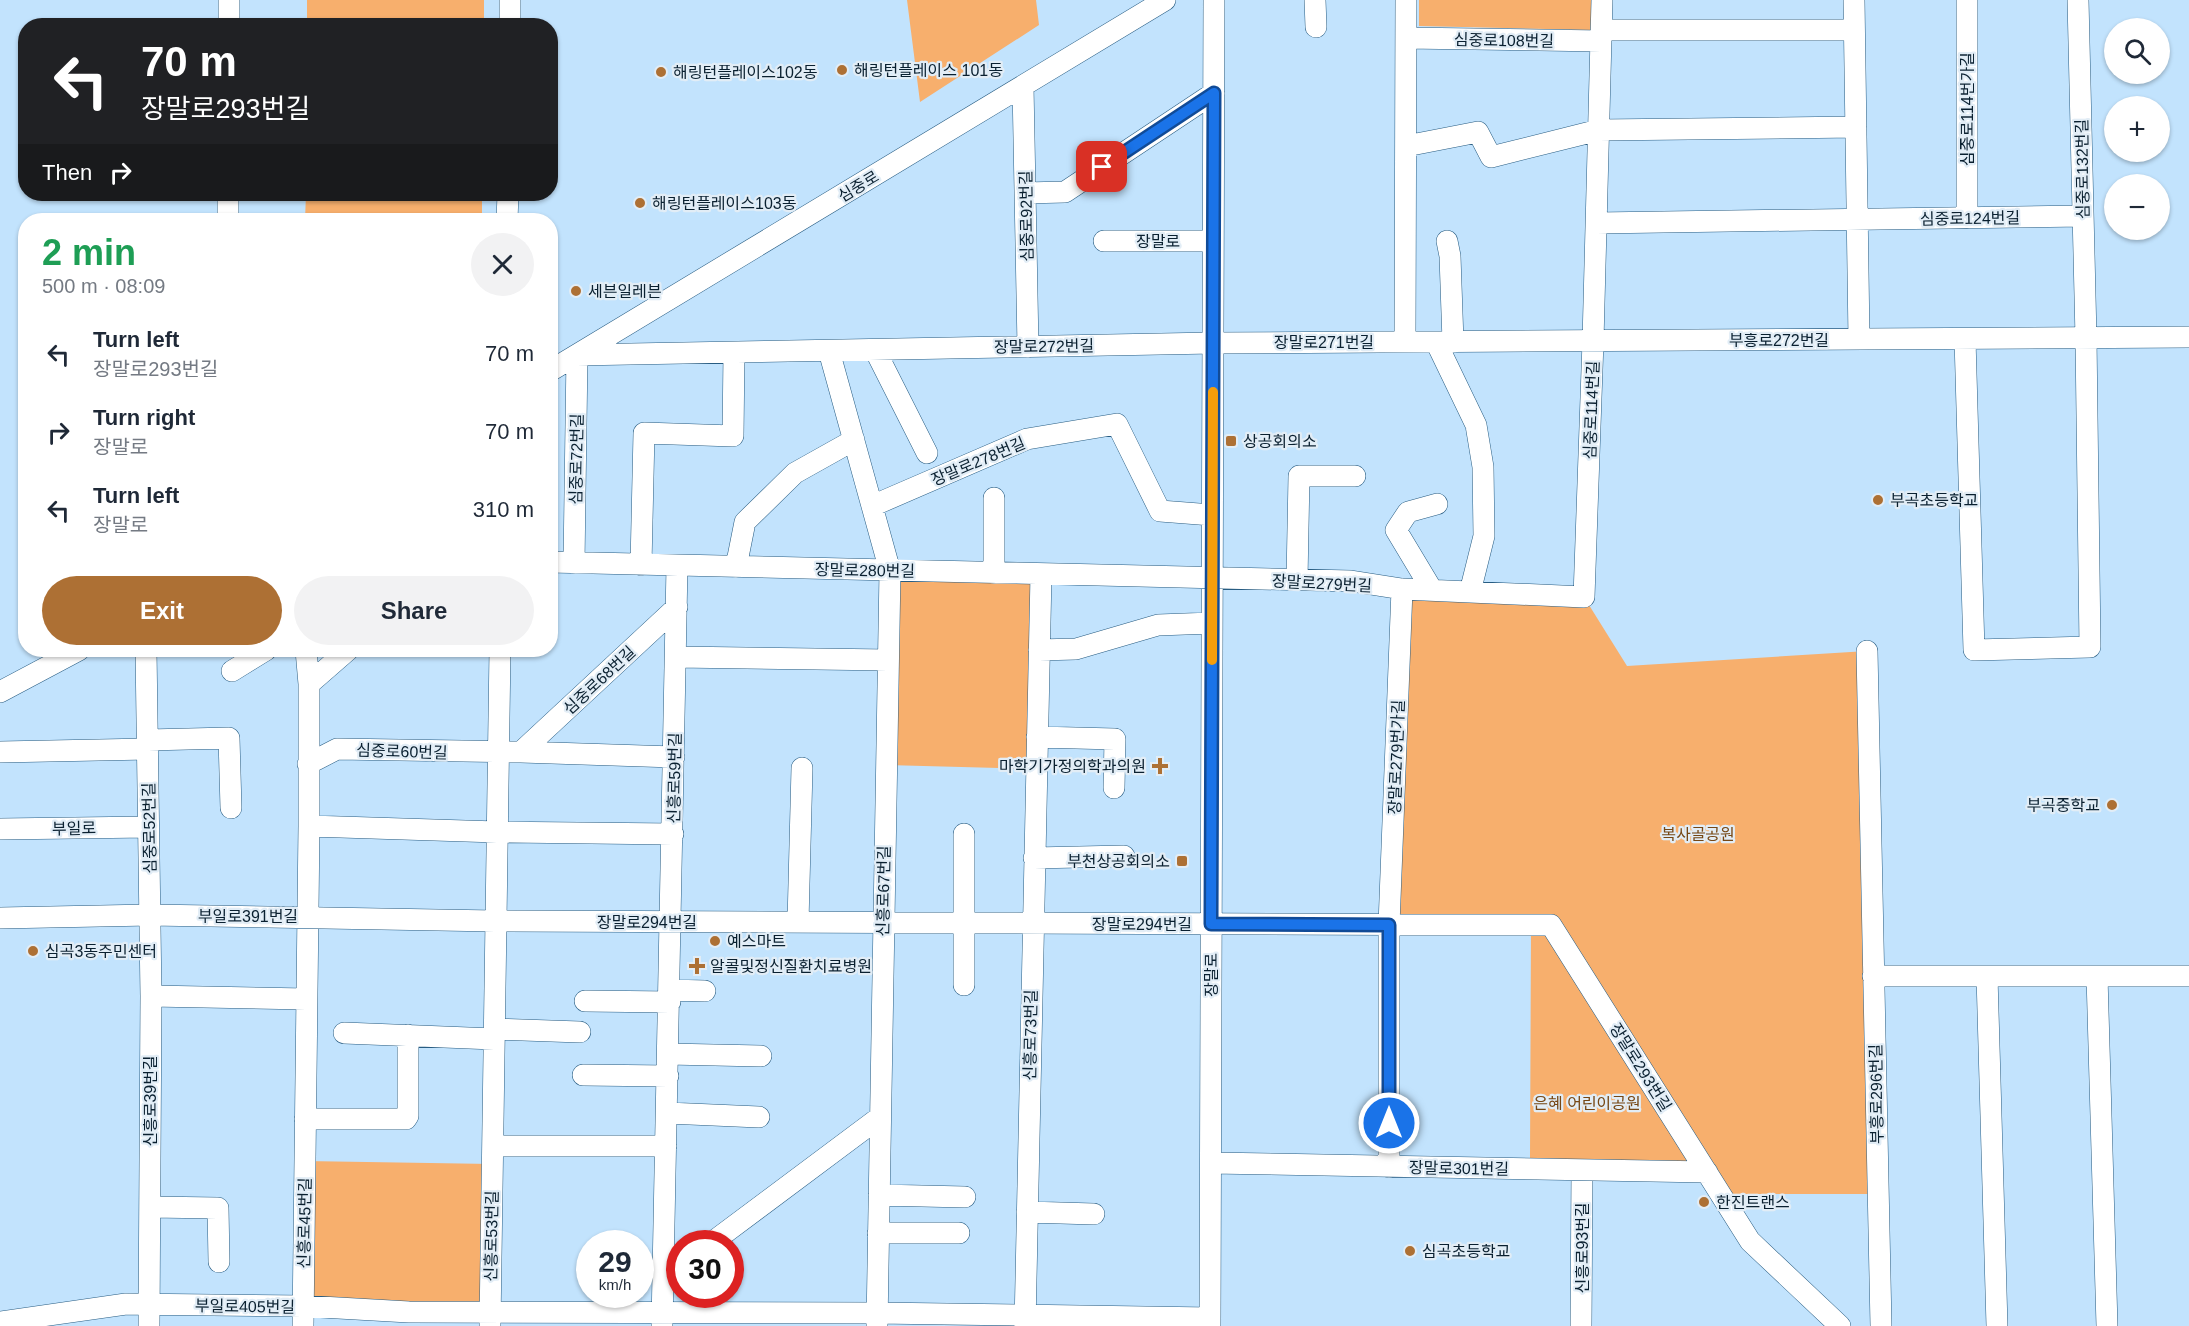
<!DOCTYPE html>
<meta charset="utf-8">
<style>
:root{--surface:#fff;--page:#f2f2f3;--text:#1f2937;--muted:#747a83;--accent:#ad7034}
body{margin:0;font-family:Helvetica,"Noto Sans KR",sans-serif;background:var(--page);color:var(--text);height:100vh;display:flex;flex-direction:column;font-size:22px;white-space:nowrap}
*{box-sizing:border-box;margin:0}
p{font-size:20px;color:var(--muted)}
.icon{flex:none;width:33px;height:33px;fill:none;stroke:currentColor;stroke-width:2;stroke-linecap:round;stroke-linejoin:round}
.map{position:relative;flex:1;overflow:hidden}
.panel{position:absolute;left:18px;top:213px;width:540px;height:444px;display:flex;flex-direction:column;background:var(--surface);border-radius:24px;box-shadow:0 2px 4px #0004}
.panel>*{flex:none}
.guide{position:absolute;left:18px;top:18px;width:540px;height:183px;border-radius:24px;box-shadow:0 2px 4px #0004;background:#202124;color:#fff;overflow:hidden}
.tools{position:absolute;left:2104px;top:18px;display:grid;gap:12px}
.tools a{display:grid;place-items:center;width:66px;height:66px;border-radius:50%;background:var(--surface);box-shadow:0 2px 4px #0004;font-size:30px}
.speed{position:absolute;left:576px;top:1230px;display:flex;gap:12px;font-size:30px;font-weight:700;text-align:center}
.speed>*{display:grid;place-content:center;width:78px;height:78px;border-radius:50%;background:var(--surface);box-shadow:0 2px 4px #0004;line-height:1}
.speed small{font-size:15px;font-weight:400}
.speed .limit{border:9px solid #d22;background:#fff;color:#111}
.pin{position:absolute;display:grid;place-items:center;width:51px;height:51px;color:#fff;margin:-26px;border-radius:12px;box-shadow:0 3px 9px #0006}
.me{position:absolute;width:66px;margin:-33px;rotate:0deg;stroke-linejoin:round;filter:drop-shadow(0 0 4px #0008)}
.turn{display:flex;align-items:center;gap:21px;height:126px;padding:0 24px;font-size:27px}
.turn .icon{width:78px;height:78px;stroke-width:2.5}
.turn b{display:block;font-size:42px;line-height:51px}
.then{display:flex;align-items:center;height:57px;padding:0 24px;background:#0003;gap:12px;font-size:22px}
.round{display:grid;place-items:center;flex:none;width:63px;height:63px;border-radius:32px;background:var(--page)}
.overview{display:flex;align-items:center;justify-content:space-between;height:102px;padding:0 24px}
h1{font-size:36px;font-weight:800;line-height:45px;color:#1e9e55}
.cta{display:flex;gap:12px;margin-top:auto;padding:12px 24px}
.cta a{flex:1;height:69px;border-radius:36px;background:var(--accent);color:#fff;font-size:24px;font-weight:800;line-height:69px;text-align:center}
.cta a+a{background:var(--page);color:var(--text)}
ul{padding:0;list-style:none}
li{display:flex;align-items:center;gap:18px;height:78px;padding:0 24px}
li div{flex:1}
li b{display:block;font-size:22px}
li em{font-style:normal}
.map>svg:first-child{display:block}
.green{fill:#f7af6d}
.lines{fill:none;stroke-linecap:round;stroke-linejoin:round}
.minor-casing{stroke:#275c82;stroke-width:22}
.minor{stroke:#fff;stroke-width:21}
.route-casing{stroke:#114b97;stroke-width:15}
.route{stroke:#1a73e8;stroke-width:10}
.slow{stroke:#f59e0b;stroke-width:10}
.poi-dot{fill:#ad7034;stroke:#e2edf6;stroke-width:2}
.labels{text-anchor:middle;stroke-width:4.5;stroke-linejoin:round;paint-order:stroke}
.street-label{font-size:16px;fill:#0a2030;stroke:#e2edf6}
.poi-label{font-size:16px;fill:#0a2030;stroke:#e2edf6;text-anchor:start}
.park-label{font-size:16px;fill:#764714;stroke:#e2edf6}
</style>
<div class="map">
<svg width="2189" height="1326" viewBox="0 0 2189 1326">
<rect width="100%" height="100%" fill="#c2e3fd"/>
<path class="green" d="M307,0h177v25h-177z
M907,0h129l3,25 -119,77z
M1419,0h172v30l-172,-4z
M306,194h176v26h-177z
M890,571l151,4 -5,194 -150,-4z
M1402,589l182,8 43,69 240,-15 11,543h-157l-170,-269h-162z
M1531,928l19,4 143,231 -163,-5z
M304,1161l188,3 -2,148 -187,-6z"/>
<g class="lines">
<g class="minor-casing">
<path id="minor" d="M1315,0l1,27
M1854,0l5,339
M1967,0v218
M229,26v-26
M510,26v-26
M1602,30h252
M1406,38l195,3
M1023,86l5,261
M1406,146l72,-14 13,25 108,-27 257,-3
M1025,193l40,-1 149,-99
M228,220v-26
M507,220l1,-26
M1597,223l486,-7
M1104,241h109
M1447,241l3,15 3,86
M1965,339l9,311 116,-3 -4,-309 -8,-338
M1405,342l1,-342
M1436,342l40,83 7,42 1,69 -14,56
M875,350l52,103
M829,351l61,220 -13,754
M550,371l615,-371
M872,506l155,-67 90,-15 43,87 52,4
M550,562l801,19 51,8 182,8 9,-256 9,-341
M574,563l3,-208 636,-12 976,-6
M641,565l3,-132 89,3 1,-83
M736,567l9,-45 50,-49 59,-33
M994,573v-75
M1297,580l2,-104h56
M1432,590l-36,-60 12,-18 29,-8
M146,650l5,346 -2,330
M1039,650l37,-1 82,-24 54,-2
M1867,651l14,675
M676,657l212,3
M232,671l34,-21
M309,684l39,-34
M0,692l79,-42
M1037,737l78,2 -1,49
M148,740l81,-2 2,70
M0,752l148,-3
M521,752l153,5
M308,764l29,-15 184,3 156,-145
M309,826l188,6 176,2
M0,829l148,-2
M964,834v151
M1034,858l90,-2
M0,918l150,-3 345,6 1056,4 199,316 90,85
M798,922l4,-154
M1873,976h316
M1987,976l10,350
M2097,976l10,350
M670,990l35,1
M151,996l155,3
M585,1001l85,1
M494,1029l86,3
M344,1033l150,6
M668,1054l93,2
M583,1075l85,1
M667,1113l92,4
M305,1119h101l2,-3v-81
M493,1146h173
M1211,1163l496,9
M1389,1167v-242l13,-336
M879,1195l86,2
M150,1207l68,1 1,54
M1027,1212l67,2
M878,1233h81
M710,1244l170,-127
M0,1322l126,-18 177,2 106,6 468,1 333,5
M490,1325l10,-675
M662,1325l15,-759
M303,1326l6,-500v-142l-3,-34
M1025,1326l16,-751
M1210,1326l4,-1326
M1581,1326l1,-156"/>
</g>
<use href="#minor" class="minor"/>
</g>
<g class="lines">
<g class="route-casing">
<path id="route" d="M1102,167l112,-74 -3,831 178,1v198"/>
</g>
<use href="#route" class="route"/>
<path class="slow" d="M1212,660l1,-268"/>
</g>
<g class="poi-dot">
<circle cx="842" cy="70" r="6"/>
<circle cx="661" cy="72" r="6"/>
<circle cx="640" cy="203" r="6"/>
<circle cx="576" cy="291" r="6"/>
<rect x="1225" y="435" width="12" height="12" rx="3"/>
<circle cx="1878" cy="500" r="6"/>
<path d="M1157 757h6v6h6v6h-6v6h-6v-6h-6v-6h6z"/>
<circle cx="2112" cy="805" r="6"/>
<rect x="1176" y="855" width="12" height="12" rx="3"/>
<circle cx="715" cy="941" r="6"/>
<circle cx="33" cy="951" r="6"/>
<path d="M694 957h6v6h6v6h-6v6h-6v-6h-6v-6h6z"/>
<circle cx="1704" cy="1202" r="6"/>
<circle cx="1410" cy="1251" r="6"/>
</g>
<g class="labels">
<g class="street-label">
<text transform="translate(1504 40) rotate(1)" y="6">심중로108번길</text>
<text transform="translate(1967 109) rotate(-90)" y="6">심중로114번가길</text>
<text transform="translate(2082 169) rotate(-91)" y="6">심중로132번길</text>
<text transform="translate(858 186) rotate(-31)" y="6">심중로</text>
<text transform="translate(1026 216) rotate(-91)" y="6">심중로92번길</text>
<text transform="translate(1970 218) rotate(-1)" y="6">심중로124번길</text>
<text x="1158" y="247">장말로</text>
<text x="1779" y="346">부흥로272번길</text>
<text x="1324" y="348">장말로271번길</text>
<text transform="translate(1044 346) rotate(-1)" y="6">장말로272번길</text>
<text transform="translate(1591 410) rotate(-88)" y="6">심중로114번길</text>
<text transform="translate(576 459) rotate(-89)" y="6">심중로72번길</text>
<text transform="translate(978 461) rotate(-23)" y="6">장말로278번길</text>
<text transform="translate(865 570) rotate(1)" y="6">장말로280번길</text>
<text transform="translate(1322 583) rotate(3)" y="6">장말로279번길</text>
<text transform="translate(599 680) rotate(-43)" y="6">심중로68번길</text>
<text transform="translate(402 751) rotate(2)" y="6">심중로60번길</text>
<text transform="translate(1396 757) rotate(-88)" y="6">장말로279번가길</text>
<text transform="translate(674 778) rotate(-89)" y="6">신흥로59번길</text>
<text transform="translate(74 828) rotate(-1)" y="6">부일로</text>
<text transform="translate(149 828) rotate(-91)" y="6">심중로52번길</text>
<text transform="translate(883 891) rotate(-89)" y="6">신흥로67번길</text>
<text x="248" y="922">부일로391번길</text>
<text x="647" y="928">장말로294번길</text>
<text x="1142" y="930">장말로294번길</text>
<text transform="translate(1211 975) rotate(-90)" y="6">장말로</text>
<text transform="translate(1030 1035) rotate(-89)" y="6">신흥로73번길</text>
<text transform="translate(1641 1067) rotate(58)" y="6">장말로293번길</text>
<text transform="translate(1876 1094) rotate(-91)" y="6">부흥로296번길</text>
<text transform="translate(150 1101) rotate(-90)" y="6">신흥로39번길</text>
<text transform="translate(1459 1168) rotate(1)" y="6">장말로301번길</text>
<text transform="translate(304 1223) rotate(-89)" y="6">신흥로45번길</text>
<text transform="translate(491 1236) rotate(-89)" y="6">신흥로53번길</text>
<text transform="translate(1582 1248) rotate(-90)" y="6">신흥로93번길</text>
<text transform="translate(245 1306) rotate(1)" y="6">부일로405번길</text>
</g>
<g class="poi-label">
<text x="854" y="76">해링턴플레이스 101동</text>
<text x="673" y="78">해링턴플레이스102동</text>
<text x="652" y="209">해링턴플레이스103동</text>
<text x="588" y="297">세븐일레븐</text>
<text x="1243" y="447">상공회의소</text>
<text x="1890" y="506">부곡초등학교</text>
<text x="1146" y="772" text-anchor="end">마학기가정의학과의원</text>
<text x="2100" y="811" text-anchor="end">부곡중학교</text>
<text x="1170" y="867" text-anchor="end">부천상공회의소</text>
<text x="727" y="947">예스마트</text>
<text x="45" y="957">심곡3동주민센터</text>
<text x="710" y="972">알콜및정신질환치료병원</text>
<text x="1716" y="1208">한진트랜스</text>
<text x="1422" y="1257">심곡초등학교</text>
</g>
<g class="park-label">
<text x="1698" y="840">복사골공원</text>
<text x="1587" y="1109">은혜 어린이공원</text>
</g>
</g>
</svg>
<div class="tools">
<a><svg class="icon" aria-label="search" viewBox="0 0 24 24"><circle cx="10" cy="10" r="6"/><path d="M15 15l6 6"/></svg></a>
<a>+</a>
<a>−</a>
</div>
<div class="speed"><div>29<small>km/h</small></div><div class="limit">30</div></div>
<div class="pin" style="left:1102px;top:167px;background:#d93025"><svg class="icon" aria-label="arrive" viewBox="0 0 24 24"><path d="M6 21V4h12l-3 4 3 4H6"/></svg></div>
<svg class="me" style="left:1389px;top:1123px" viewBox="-20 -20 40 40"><circle r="17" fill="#1a73e8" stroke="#fff" stroke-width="3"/><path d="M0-11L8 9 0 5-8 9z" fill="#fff"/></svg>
<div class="guide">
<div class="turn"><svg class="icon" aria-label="left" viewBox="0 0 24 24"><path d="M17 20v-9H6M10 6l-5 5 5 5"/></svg><div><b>70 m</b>장말로293번길</div></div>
<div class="then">Then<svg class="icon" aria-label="right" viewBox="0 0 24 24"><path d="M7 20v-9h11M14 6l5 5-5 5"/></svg></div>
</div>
<section class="panel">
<div class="overview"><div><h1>2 min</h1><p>500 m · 08:09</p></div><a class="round"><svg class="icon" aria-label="close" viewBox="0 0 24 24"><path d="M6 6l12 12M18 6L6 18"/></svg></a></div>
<ul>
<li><svg class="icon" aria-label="left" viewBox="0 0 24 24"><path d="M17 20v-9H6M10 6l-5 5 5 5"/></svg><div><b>Turn left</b><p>장말로293번길</p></div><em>70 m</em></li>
<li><svg class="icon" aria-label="right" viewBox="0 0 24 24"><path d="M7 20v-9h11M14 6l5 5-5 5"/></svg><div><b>Turn right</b><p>장말로</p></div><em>70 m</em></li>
<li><svg class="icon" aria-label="left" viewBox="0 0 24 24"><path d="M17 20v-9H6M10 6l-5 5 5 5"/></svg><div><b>Turn left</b><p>장말로</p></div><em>310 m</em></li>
</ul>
<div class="cta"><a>Exit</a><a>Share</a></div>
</section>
</div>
